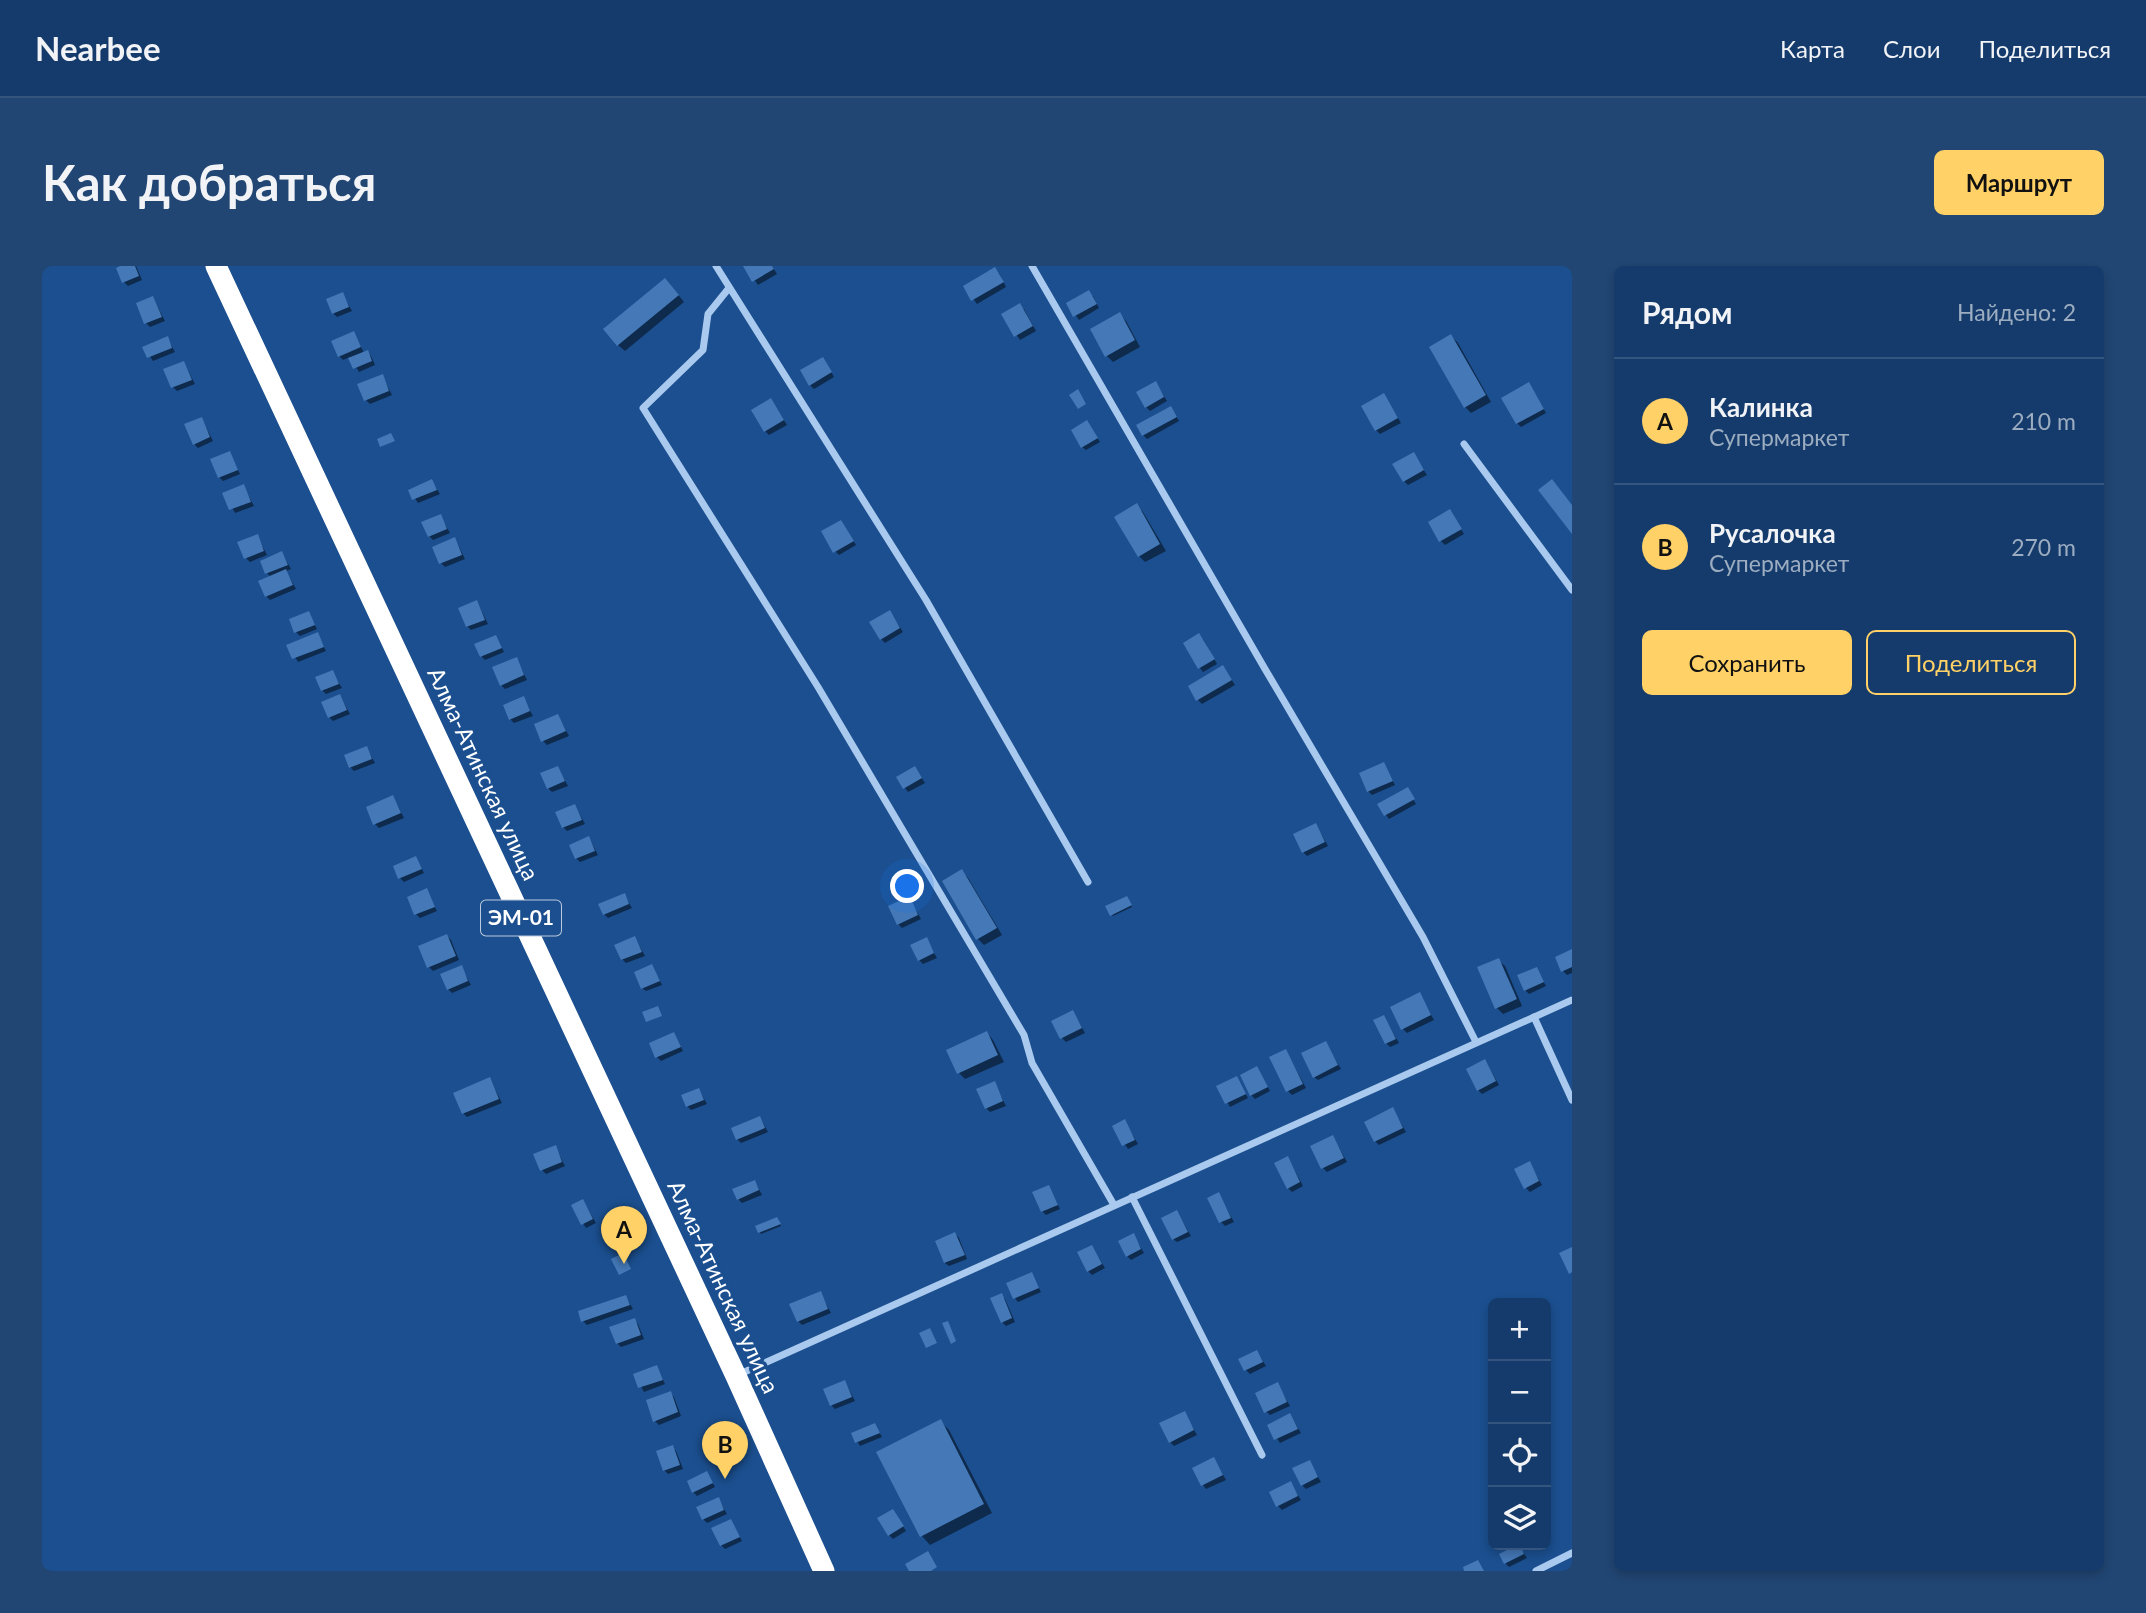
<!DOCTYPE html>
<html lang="ru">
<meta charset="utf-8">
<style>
:root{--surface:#143b6b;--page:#214673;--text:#f1f3f6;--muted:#9dadc1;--line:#33557e;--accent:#ffd166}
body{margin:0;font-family:Lato,sans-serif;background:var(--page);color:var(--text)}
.controls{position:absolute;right:21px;bottom:21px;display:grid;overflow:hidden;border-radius:10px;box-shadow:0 4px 10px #0003}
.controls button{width:63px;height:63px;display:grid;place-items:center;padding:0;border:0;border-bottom:2px solid var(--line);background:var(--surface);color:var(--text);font:35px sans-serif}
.you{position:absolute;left:866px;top:621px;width:24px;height:24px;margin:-18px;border:5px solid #fff;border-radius:50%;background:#1a73e8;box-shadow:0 0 0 10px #1a73e833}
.badge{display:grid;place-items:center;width:46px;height:46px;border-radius:50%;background:var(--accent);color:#111;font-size:23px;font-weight:700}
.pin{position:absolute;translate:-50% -58px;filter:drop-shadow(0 2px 4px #0008)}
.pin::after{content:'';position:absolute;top:37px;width:24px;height:21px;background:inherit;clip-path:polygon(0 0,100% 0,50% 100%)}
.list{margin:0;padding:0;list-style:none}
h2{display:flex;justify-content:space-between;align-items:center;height:91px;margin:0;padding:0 28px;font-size:30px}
h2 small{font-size:23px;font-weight:400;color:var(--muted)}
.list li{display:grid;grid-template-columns:46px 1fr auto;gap:21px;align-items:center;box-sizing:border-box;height:126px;padding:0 28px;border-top:2px solid var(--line)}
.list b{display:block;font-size:26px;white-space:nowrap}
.list p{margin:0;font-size:23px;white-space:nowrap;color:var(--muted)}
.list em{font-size:23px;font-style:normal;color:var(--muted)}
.actions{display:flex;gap:14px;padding:21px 28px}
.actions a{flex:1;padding:16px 0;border:2px solid var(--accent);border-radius:10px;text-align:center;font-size:24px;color:var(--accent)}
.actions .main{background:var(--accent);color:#111}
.icon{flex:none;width:38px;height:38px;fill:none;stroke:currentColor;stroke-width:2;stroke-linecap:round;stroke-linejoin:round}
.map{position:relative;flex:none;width:1530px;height:1305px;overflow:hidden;border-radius:10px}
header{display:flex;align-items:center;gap:42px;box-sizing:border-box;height:98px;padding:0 35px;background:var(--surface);border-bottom:2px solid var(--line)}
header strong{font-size:33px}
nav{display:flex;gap:38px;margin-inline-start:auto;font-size:24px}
.intro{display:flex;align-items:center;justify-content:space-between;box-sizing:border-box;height:168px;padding:0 42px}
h1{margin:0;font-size:49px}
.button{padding:18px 32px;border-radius:10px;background:var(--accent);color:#111;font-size:24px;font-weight:700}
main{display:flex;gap:42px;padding:0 42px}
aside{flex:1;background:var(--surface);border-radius:10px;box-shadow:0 4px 10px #0003}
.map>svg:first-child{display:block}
.shadow{fill:#0007}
.building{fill:#4478b7}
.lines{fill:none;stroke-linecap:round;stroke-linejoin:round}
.street{stroke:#a9c9ee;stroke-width:7}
.highway{stroke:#fff;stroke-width:21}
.labels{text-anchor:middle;stroke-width:7;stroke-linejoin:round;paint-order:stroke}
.shield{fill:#1b4f8f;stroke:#bbcadd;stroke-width:2}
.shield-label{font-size:21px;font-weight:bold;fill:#fff}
.street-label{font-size:23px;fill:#fff;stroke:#1b4f8f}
</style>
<header>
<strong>Nearbee</strong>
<nav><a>Карта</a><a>Слои</a><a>Поделиться</a></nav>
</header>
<div class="intro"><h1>Как добраться</h1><a class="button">Маршрут</a></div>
<main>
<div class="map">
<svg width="1530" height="1305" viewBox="0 0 1530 1305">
<rect width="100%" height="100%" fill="#1b4f8f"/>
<!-- shadow -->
<g class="shadow">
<path d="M83 0H94L100 14 86 20 82 16Z"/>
<path d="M703 0H730L735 8 716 19Z"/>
<path d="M957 7 964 21 935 38 923 21Z"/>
<path d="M630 21 642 36 583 85 576 79Z"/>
<path d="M300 28 310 45 295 51 291 47Z"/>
<path d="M1051 30 1057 42 1037 54 1026 38Z"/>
<path d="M111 32 123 55 108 61 104 57Z"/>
<path d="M982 43 994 65 978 74 961 49Z"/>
<path d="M1078 49 1084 55 1098 81 1071 96 1064 89Z"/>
<path d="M312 67 322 87 325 86 329 90 333 99 317 106 308 91 301 94 297 90Z"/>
<path d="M1409 70 1416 77 1449 136 1429 147 1423 141Z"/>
<path d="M125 72 133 86 111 95 103 82Z"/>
<path d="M142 97 153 118 135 125 131 121Z"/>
<path d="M784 97 792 111 772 123 768 119Z"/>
<path d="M340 110 350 129 328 138 324 134Z"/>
<path d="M1113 117 1125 135 1108 145 1104 141Z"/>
<path d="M1490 122 1504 147 1479 161 1475 157Z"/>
<path d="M1342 129 1359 157 1338 168 1334 164Z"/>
<path d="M732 138 745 159 727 169 723 165Z"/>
<path d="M1132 146 1137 155 1105 173 1101 169Z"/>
<path d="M160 153 171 175 156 182 152 178Z"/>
<path d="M1045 156 1058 176 1044 184 1040 181Z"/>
<path d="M187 187 198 208 181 215 177 211Z"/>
<path d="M1371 188 1385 209 1366 219 1362 215Z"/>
<path d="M390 216 398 228 376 237 368 224Z"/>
<path d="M201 220 212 240 193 247 183 228Z"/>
<path d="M1095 240 1101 246 1124 285 1103 296 1097 290Z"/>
<path d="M1408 245 1422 268 1403 279 1399 275Z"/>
<path d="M398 250 408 267 391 274 387 270Z"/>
<path d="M799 256 814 279 797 289 793 285Z"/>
<path d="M215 270 225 289 208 296 204 292Z"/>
<path d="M413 273 423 293 403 301 399 297Z"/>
<path d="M240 287 249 303 244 305 254 323 228 334 224 330 229 311 225 307Z"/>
<path d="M435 336 446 358 429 364 425 360Z"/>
<path d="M848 346 861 366 843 377 839 373Z"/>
<path d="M266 347 275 363 258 370 254 366Z"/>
<path d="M275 368 284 385 256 396 247 380Z"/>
<path d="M454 371 462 386 443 394 439 390Z"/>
<path d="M1161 373 1175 398 1161 406 1158 402Z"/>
<path d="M474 393 485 414 463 423 459 419Z"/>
<path d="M1181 401 1193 419 1160 438 1156 434Z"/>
<path d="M290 406 300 422 284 428 280 424Z"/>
<path d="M298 430 308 448 291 455 287 451Z"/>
<path d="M481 432 491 450 472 457 468 453Z"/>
<path d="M516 450 527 470 505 479 501 475Z"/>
<path d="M324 482 333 497 312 505 308 501Z"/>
<path d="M1342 498 1353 519 1330 529 1326 525Z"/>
<path d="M516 502 526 520 510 526 506 522Z"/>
<path d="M873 502 883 517 866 526 856 512Z"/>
<path d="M1366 525 1374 538 1347 553 1337 539Z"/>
<path d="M351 531 362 552 337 562 333 558Z"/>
<path d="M533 540 543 558 525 565 521 561Z"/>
<path d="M1274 559 1286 580 1265 590 1261 586Z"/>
<path d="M547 572 556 589 538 596 534 592Z"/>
<path d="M374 592 382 607 362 616 358 612Z"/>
<path d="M920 605 926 612 960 669 942 679 936 673 903 615Z"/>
<path d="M384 625 395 645 378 652 374 648Z"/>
<path d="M582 629 590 642 566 652 562 648Z"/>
<path d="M867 632 879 653 860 662 856 658Z"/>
<path d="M1086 633 1090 641 1071 650 1070 649Z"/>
<path d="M405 670 409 674 417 694 391 705 387 701Z"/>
<path d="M593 672 603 690 584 697 580 693Z"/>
<path d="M884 674 895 692 881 698 877 694Z"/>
<path d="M1530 685V707L1525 709 1521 705Z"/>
<path d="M1456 694 1463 700 1480 740 1461 748 1455 742Z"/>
<path d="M610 700 620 719 604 725 600 722Z"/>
<path d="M419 701 429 719 410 727 406 723Z"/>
<path d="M1494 703 1504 720 1487 728 1483 724Z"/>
<path d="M1377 728 1392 754 1365 767 1361 763Z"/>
<path d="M1031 746 1043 767 1024 776 1020 772Z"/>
<path d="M1342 751 1357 777 1348 781 1344 777Z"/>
<path d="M945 767 951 774 962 796 923 813 917 807Z"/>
<path d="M632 768 641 785 619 795 615 791Z"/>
<path d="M1283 777 1299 803 1276 814 1272 811Z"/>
<path d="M1244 785 1264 822 1250 829 1246 825Z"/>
<path d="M1443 795 1457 819 1440 828 1436 824Z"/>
<path d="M1215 802 1228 825 1213 833 1209 829Z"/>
<path d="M1194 812 1206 832 1188 841 1177 821Z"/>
<path d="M448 813 460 837 425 851 421 847Z"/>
<path d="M952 817 964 840 948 846 944 842Z"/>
<path d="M657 824 665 838 649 844 645 840Z"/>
<path d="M1351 844 1364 866 1337 879 1333 875Z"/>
<path d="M718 852 726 866 699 877 695 873Z"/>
<path d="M1083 856 1096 878 1086 883 1072 861Z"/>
<path d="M1291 871 1305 896 1285 906 1281 902Z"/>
<path d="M513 881 523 900 504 908 500 904Z"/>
<path d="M1246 892 1261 920 1250 926 1246 922Z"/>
<path d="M1487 897 1500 919 1488 926 1484 922Z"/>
<path d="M713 916 720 929 700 937 696 933Z"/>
<path d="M1007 921 1018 943 1004 949 1000 945Z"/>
<path d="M1176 928 1192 956 1183 960 1179 956Z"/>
<path d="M541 935 554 957 544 962 531 940Z"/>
<path d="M1135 946 1149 970 1135 976 1131 973Z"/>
<path d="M736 954 739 960 719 968 718 966 716 961Z"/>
<path d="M913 968 917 972 925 993 907 1000 903 997 895 976Z"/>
<path d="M1091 969 1102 987 1089 994 1085 990Z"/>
<path d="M1050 981 1063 1002 1050 1009 1046 1005Z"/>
<path d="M989 1008 999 1026 976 1036 973 1032Z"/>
<path d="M778 1027 789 1047 760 1059 756 1055Z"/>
<path d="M959 1029 963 1033 973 1056 964 1060 960 1056Z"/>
<path d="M584 1031 591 1043 545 1059 541 1055Z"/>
<path d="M592 1054 596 1058 602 1073 579 1081 575 1077Z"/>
<path d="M1215 1086 1224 1100 1208 1108 1204 1104Z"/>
<path d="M615 1101 623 1118 602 1126 593 1109Z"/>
<path d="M803 1116 813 1135 793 1143 789 1139Z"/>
<path d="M1235 1118 1248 1140 1228 1149 1224 1145Z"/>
<path d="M628 1127 632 1131 639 1150 617 1159 613 1155Z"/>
<path d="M1142 1147 1155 1169 1132 1180 1128 1176Z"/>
<path d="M1248 1149 1259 1167 1238 1177 1227 1159Z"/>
<path d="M898 1155 907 1164 950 1247 888 1279 880 1270 836 1187Z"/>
<path d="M833 1159 840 1171 818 1180 811 1168Z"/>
<path d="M630 1181 634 1185 641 1203 626 1208 622 1204Z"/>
<path d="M1172 1193 1184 1214 1164 1223 1161 1219Z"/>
<path d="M1267 1196 1279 1216 1264 1223 1260 1219Z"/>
<path d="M665 1208 673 1221 655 1230 651 1226Z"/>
<path d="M1248 1217 1259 1234 1240 1244 1236 1240Z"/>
<path d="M676 1233 685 1248 665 1257 661 1253Z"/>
<path d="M851 1245 864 1265 851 1273 847 1269Z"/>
<path d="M689 1255 700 1275 683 1283 679 1279Z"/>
<path d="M1477 1280 1485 1292 1467 1301 1463 1297Z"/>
</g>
<!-- building -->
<g class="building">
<path d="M78 0H93L97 10 80 17 74 2Z"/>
<path d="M701 0H730L732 3 710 16Z"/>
<path d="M953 1 962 16 929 35 921 20Z"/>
<path d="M623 12 637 29 575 80 561 63Z"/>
<path d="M1047 24 1055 38 1031 51 1024 37Z"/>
<path d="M301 26 307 41 290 48 284 33Z"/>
<path d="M111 30 120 51 102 58 94 37Z"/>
<path d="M978 37 991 60 972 71 959 48Z"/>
<path d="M1078 46 1093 74 1063 91 1048 63Z"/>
<path d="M312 65 319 81 296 91 289 75Z"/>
<path d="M1409 68 1444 129 1422 142 1387 81Z"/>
<path d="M126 70 130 82 105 92 100 81Z"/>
<path d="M326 84 330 95 311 103 306 92Z"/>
<path d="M781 91 790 106 767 120 758 104Z"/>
<path d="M142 95 150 114 129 122 121 103Z"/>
<path d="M341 108 347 125 322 135 315 118Z"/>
<path d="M1114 115 1122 131 1103 142 1094 126Z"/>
<path d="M1487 116 1502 143 1474 158 1459 132Z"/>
<path d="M1036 123 1044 138 1036 143 1027 129Z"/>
<path d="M1342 127 1356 152 1333 165 1319 140Z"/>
<path d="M729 132 742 154 722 166 709 144Z"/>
<path d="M1129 140 1135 151 1100 170 1094 159Z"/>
<path d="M160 151 168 171 151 179 142 158Z"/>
<path d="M1045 154 1056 172 1039 182 1029 164Z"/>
<path d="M349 167 353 175 338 181 335 173Z"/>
<path d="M188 185 196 204 176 212 168 193Z"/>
<path d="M1372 186 1382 204 1361 216 1350 198Z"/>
<path d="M390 213 395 224 370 234 366 224Z"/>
<path d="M1510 213 1530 239V268L1496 224Z"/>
<path d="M202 218 209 236 187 244 180 227Z"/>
<path d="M1095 237 1118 278 1096 291 1072 251Z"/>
<path d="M1408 243 1420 263 1397 276 1386 256Z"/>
<path d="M399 248 405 263 386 271 379 256Z"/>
<path d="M799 254 812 275 791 287 779 265Z"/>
<path d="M216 268 222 285 202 293 195 276Z"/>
<path d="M413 271 420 289 397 298 390 281Z"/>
<path d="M240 285 246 299 223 308 218 295Z"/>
<path d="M244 303 251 319 223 331 216 315Z"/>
<path d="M435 334 443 354 424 361 416 342Z"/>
<path d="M848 344 858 362 838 374 827 356Z"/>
<path d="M267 345 273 359 252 367 247 353Z"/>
<path d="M276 366 282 381 250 393 244 379Z"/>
<path d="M1157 367 1173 393 1156 403 1141 377Z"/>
<path d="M454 369 460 382 438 391 432 378Z"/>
<path d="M475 391 482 409 458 420 450 401Z"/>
<path d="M1181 399 1190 414 1154 435 1146 420Z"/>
<path d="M291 404 297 418 279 425 273 411Z"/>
<path d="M298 428 305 444 286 452 279 436Z"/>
<path d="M482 430 488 445 467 454 461 439Z"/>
<path d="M516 448 524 465 499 476 492 458Z"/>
<path d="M325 480 330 493 307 502 302 489Z"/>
<path d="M1342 496 1351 515 1325 526 1317 507Z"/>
<path d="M516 500 523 515 505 523 498 507Z"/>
<path d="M873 500 880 512 861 523 854 511Z"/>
<path d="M1366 521 1373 533 1342 550 1335 538Z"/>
<path d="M351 529 359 547 331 559 324 541Z"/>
<path d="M533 538 540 554 520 562 513 546Z"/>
<path d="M1274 557 1283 576 1260 587 1251 568Z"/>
<path d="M547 570 553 585 533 593 527 579Z"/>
<path d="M374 590 380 603 356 613 351 600Z"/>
<path d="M920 603 955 662 934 674 900 615Z"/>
<path d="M385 622 393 641 372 649 365 631Z"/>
<path d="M583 627 587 638 561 649 556 638Z"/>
<path d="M868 630 876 649 855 659 846 640Z"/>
<path d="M1085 630 1090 639 1068 650 1063 640Z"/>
<path d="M405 668 414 690 385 702 376 680Z"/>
<path d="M593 670 600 686 579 694 572 679Z"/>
<path d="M885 671 892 687 876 695 868 679Z"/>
<path d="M1530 683V701L1519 706 1513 691Z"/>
<path d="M1457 692 1475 733 1453 743 1435 701Z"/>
<path d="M610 698 618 715 599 723 592 706Z"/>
<path d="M420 699 426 715 405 724 398 708Z"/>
<path d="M1495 701 1502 716 1482 725 1475 709Z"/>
<path d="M1378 726 1389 749 1359 764 1348 741Z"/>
<path d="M616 740 620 750 604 756 600 746Z"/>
<path d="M1031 744 1040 762 1018 773 1009 755Z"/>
<path d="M1342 749 1354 773 1343 778 1331 754Z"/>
<path d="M945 765 956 789 915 808 904 784Z"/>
<path d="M632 766 639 781 613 792 607 777Z"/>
<path d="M1284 775 1296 799 1271 812 1259 787Z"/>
<path d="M1244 783 1261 818 1244 826 1227 791Z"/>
<path d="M1443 793 1454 815 1435 825 1424 803Z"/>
<path d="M1215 800 1226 821 1208 830 1198 809Z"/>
<path d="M1195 810 1204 828 1183 838 1174 820Z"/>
<path d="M448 811 457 833 420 848 411 827Z"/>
<path d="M953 815 961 835 943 843 934 823Z"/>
<path d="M657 822 662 834 644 841 639 829Z"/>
<path d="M1351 841 1361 862 1332 876 1322 856Z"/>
<path d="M718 850 723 862 694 874 689 862Z"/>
<path d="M1083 853 1093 874 1080 880 1070 860Z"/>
<path d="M1291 869 1302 892 1279 903 1268 880Z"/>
<path d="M514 879 520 896 498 905 491 888Z"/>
<path d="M1246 890 1258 916 1245 923 1232 897Z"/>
<path d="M1488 895 1497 915 1482 923 1472 903Z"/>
<path d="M713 914 717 924 695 934 690 923Z"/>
<path d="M1007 919 1016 939 999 946 990 926Z"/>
<path d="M1177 926 1189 952 1177 957 1165 932Z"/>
<path d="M541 933 551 953 539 959 529 939Z"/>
<path d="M1135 944 1146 966 1130 974 1119 952Z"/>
<path d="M735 951 739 958 716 967 713 960Z"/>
<path d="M913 966 923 989 902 997 893 975Z"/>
<path d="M1092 967 1099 983 1084 991 1076 975Z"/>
<path d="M1050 979 1060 998 1045 1006 1035 986Z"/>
<path d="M1530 981V1006L1527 1008 1517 987Z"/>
<path d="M581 987 589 1003 577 1009 569 993Z"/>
<path d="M990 1006 997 1022 971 1033 964 1017Z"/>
<path d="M779 1025 786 1043 755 1056 747 1038Z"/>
<path d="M960 1027 970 1052 959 1057 948 1032Z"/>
<path d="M584 1029 588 1039 539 1056 536 1045Z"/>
<path d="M593 1052 599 1069 574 1078 567 1061Z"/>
<path d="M906 1055 914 1075 909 1078 900 1057Z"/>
<path d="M888 1062 895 1077 884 1082 877 1067Z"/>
<path d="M1215 1084 1221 1096 1202 1105 1196 1093Z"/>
<path d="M615 1099 621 1114 596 1122 591 1108Z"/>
<path d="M803 1114 810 1131 788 1140 781 1123Z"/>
<path d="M1236 1116 1245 1136 1222 1147 1213 1127Z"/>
<path d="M629 1125 636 1146 611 1156 604 1134Z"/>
<path d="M1143 1145 1152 1164 1127 1177 1117 1157Z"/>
<path d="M1248 1147 1256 1163 1232 1174 1225 1159Z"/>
<path d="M899 1153 942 1238 878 1271 834 1186Z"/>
<path d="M833 1157 838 1167 813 1177 809 1167Z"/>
<path d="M631 1179 638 1199 621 1205 614 1185Z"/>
<path d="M1172 1191 1181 1209 1159 1220 1150 1202Z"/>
<path d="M1268 1194 1276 1211 1259 1220 1250 1202Z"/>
<path d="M665 1205 671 1217 650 1227 645 1215Z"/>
<path d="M1249 1215 1256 1230 1234 1241 1227 1226Z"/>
<path d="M677 1231 682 1244 660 1254 654 1241Z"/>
<path d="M851 1243 862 1260 846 1270 835 1252Z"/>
<path d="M689 1253 698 1271 678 1280 669 1262Z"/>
<path d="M1475 1279H1478L1482 1288 1462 1298 1457 1288Z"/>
<path d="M886 1285 895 1301 889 1305H867L863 1298Z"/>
<path d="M1436 1294 1442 1305H1422L1421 1301Z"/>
</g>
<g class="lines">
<!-- street -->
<g class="street">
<path d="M674 0 884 334 1046 616"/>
<path d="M990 0 1223 403 1381 671 1434 776"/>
<path d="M687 22 666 48 661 84 601 142 776 421 982 769 990 797 1072 939"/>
<path d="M1422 178 1530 324"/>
<path d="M1492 751 1530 834"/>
<path d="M1090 931 1220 1189"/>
<path d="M698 1108 1530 734"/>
<path d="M1494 1305 1530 1287"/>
</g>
<!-- highway -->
<path class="highway" d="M174 0 694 1110 782 1305"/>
</g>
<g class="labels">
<!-- shield labels -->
<rect class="shield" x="439" y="634.5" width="80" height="35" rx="5"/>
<g class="shield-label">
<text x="479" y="659">ЭМ-01</text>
</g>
<!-- street labels -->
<g class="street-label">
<text transform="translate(441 508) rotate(65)" y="8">Алма-Атинская улица</text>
<text transform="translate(681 1021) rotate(65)" y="8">Алма-Атинская улица</text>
</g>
</g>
</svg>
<div class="controls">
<button>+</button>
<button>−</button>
<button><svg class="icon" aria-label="locate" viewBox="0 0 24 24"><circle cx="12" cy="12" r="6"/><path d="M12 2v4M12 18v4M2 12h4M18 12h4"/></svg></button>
<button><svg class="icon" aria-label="layers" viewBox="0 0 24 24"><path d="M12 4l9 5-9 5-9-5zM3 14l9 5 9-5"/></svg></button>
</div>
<div class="you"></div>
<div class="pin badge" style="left:582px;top:998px">A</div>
<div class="pin badge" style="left:683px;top:1213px">B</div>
</div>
<aside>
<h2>Рядом<small>Найдено: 2</small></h2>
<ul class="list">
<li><span class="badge">A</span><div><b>Калинка</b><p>Супермаркет</p></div><em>210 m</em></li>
<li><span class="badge">B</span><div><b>Русалочка</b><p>Супермаркет</p></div><em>270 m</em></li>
</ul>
<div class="actions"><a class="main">Сохранить</a><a>Поделиться</a></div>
</aside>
</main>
